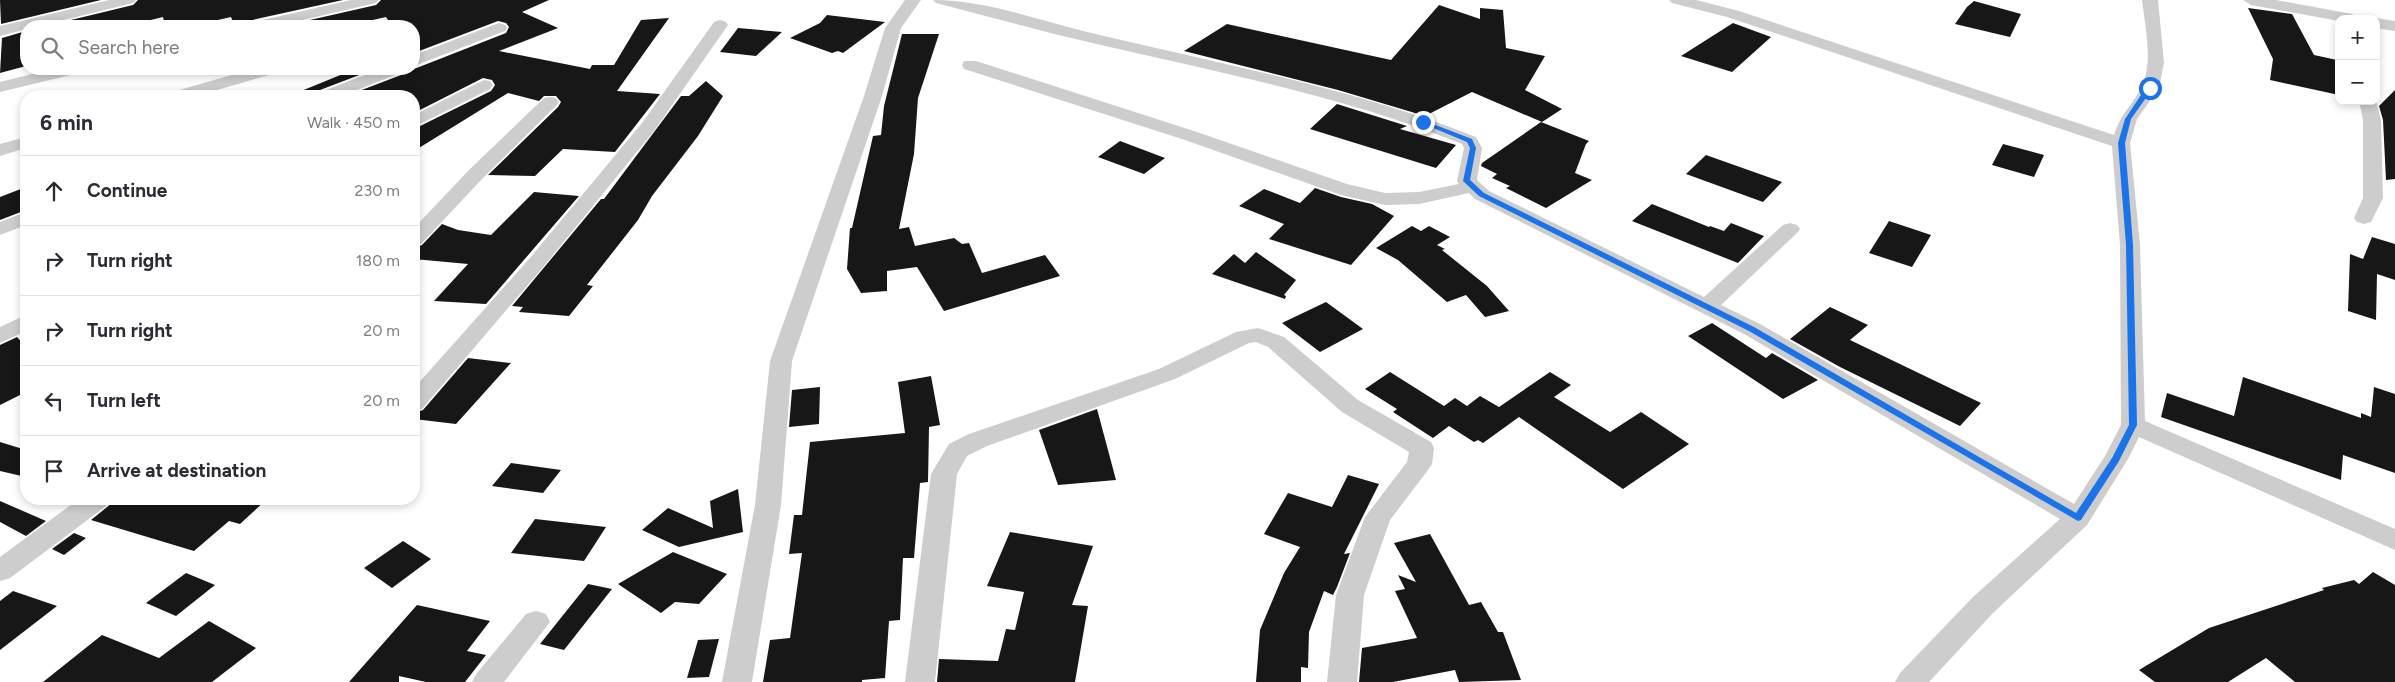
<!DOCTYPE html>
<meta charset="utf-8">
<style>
:root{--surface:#fff;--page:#f7f7f7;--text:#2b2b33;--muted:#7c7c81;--line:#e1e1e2}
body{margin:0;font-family:Figtree,sans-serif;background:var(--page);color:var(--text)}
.controls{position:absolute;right:15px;top:15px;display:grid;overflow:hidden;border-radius:10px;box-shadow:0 2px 8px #0003}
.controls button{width:45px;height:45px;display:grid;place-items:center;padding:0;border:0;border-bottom:1px solid var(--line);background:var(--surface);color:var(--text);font:25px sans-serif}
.stop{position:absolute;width:15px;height:15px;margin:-11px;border:4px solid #1a73e8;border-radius:50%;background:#fff}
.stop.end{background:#1a73e8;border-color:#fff;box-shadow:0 1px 5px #0008}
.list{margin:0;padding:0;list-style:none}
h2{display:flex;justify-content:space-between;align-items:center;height:65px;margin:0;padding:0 20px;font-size:21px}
h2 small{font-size:16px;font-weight:400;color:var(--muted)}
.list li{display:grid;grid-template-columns:32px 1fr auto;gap:15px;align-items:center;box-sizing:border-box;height:70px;padding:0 20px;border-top:1px solid var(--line)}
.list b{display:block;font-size:19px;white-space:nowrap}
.list em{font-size:16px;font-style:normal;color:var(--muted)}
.icon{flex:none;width:28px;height:28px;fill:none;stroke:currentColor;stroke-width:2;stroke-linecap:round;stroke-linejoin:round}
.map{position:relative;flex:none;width:2395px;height:682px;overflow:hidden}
.search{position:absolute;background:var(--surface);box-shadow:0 2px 8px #0003;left:20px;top:20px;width:400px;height:55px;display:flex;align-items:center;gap:12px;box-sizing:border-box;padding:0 18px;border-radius:20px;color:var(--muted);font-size:19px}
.panel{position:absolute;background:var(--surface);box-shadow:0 2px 8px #0003;left:20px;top:90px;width:400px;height:415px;border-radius:20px}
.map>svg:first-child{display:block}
.building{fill:#171717}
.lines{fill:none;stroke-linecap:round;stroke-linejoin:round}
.minor{fill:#cdcdcd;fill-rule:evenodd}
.route{fill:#1a73e8}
</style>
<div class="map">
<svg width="2395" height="682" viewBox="0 0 2395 682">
<rect width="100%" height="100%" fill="#fff"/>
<!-- building -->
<g class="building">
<path d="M0 0H101L1 24Z"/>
<path d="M138 0H343L234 24 231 17 191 26H165L163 17 126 26H46L133 5Z"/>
<path d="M381 0H549L522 12 558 28 499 51 590 69 592 65H614L641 20 669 18 617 91 660 94 615 152 563 149 535 176 488 175 558 107 561 102 556 96H544L539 101 508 93 414 151V129L491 91 495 85 492 80 483 78 414 113V96H346L401 75 404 69H414L506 33 509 27 506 23 498 21 414 53V26H392L386 17 346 26 288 25 376 5Z"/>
<path d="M1974 1 2021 14 2010 37 1955 24 1967 7Z"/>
<path d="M1439 5 1480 19V8L1503 10 1506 48 1545 56 1525 90 1562 109 1542 122 1472 92 1425 116 1338 90 1184 51 1227 24 1391 60Z"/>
<path d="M2248 8 2292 14 2314 55 2337 60 2339 95 2270 80 2273 59Z"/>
<path d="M827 15 885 22 843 53 838 51 832 53 790 38 820 23Z"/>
<path d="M1733 23 1771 37 1732 72 1681 56Z"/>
<path d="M738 28 782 32 756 56 720 52Z"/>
<path d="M26 31V66L0 73 2 38Z"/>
<path d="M902 34H939L918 98 914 154 899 229 909 227 915 246 954 238 962 244 969 243 982 273 1045 255 1060 276 944 311 917 267 887 271V291L861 293 847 269 850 228H852L873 136 881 135 884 106Z"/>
<path d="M355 69H375L320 90 316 96H289Z"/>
<path d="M706 81 723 96 698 136 652 196 638 220 587 285 593 286 569 316 519 312 523 307 512 306 601 199H604L681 96H689Z"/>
<path d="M2395 90V179L2386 180 2383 120 2379 106Z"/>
<path d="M1337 104 1407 126 1400 129 1456 145 1436 168 1310 129Z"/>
<path d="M1541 122 1589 141 1586 144 1575 173 1592 180 1546 208 1506 188 1510 186 1492 178 1497 174 1481 166 1482 163Z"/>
<path d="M1120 141 1165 158 1144 174 1098 157Z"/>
<path d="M2003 144 2044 155 2034 177 1992 165Z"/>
<path d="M1706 155 1782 182 1763 202 1686 174Z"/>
<path d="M26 187V210L0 220V197Z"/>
<path d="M1315 188 1341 197 1372 204 1394 216 1351 265 1269 239 1284 224 1239 206 1264 189 1300 203Z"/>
<path d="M534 192 579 196 486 304 434 301 468 264 414 259V248L422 245 442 224 458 230 491 235Z"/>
<path d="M1652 204 1709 227 1710 226 1724 231 1731 223 1764 236 1738 263 1632 221Z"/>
<path d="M1889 221 1931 235 1912 267 1869 253Z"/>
<path d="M1412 226 1421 231 1429 226 1450 237 1437 245 1445 249 1442 250 1487 286 1509 311 1485 317 1466 295 1447 302 1398 260 1376 248Z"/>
<path d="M2372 237 2395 244V280L2377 274 2376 320 2348 311 2350 254 2363 259Z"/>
<path d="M1256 252 1296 280 1284 295 1286 296 1285 299 1212 274 1234 254 1245 263Z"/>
<path d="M1326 302 1363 329 1320 352 1282 323Z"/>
<path d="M1830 307 1868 325 1850 340 1981 403 1960 426 1840 367 1790 339Z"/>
<path d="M1712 323 1766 358 1772 353 1818 380 1783 399 1688 336Z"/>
<path d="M17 337 26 347V392L0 405V345Z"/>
<path d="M468 358 511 363 456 424 414 419V413L423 410Z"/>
<path d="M1390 372 1444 406 1455 398 1467 406 1480 396 1499 407 1550 372 1571 385 1554 397 1610 432 1641 412 1689 444 1623 489 1519 417 1483 443 1478 440 1474 442 1449 426 1433 438 1393 412 1397 409 1365 389Z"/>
<path d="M931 376 940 425 929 427 928 482 920 483 914 558H903L900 620 889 621 885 678 862 680V682H763L770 640 790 638 802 553 789 554 794 515H802L810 442 905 433 898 382Z"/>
<path d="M2243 377 2361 418V413L2371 417 2374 387 2395 394V473L2343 455 2341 480 2161 417 2167 393 2234 416Z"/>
<path d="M820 387 819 424 789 427 792 390Z"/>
<path d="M1097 409 1116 480 1058 485 1039 430Z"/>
<path d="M0 442 26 450V477L0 471Z"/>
<path d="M511 463 561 470 543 493 492 486Z"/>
<path d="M1348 475 1379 484 1344 554 1350 553 1337 587 1333 595 1324 591 1309 632 1308 668 1301 667V682H1256L1260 630 1284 573 1300 547 1264 534 1288 493 1332 507Z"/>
<path d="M738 489 743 532 679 547 642 530 668 508 713 528 710 501Z"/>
<path d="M117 499H267L240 524 229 521 194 551 91 520Z"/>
<path d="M0 501 46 521 26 536 0 522Z"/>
<path d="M535 519 606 527 584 561 511 553Z"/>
<path d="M1010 532 1093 546 1072 605 1088 606 1075 682H937L939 659 998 661 1006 629 1015 630 1024 592 987 586Z"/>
<path d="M74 533 86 538 64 555 52 549Z"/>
<path d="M1430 534 1469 605 1481 602 1498 632H1503L1521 680 1459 682 1455 670 1393 682H1359L1362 648 1417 638 1395 591 1405 589 1398 575 1416 582 1394 543Z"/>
<path d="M403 541 431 559 392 588 364 568Z"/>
<path d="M673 552 727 574 699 604 675 602 661 613 618 584Z"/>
<path d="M2373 572 2395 585V682H2295L2266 658 2228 682H2155L2139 670 2209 628 2324 590 2322 588 2354 580 2359 584Z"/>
<path d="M186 573 215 585 176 616 146 603Z"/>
<path d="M588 584 612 589 564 650 540 644Z"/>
<path d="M13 591 57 606 0 650V601Z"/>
<path d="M417 605 490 621 467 651 486 655 465 682H426L399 676V682H349Z"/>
<path d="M209 621 256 648 212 682H43L102 635 159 658Z"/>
<path d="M719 639 709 677 687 678 698 640Z"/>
</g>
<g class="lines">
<!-- minor -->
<g class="minor">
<path d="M109 0H136L133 3 39 26H26V29L0 36V26Z"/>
<path d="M351 0H379L376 3 276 26H248L250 23Z"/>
<path d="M905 0H921L901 28 882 96 792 361 781 505 752 682H722L755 505 770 361 864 96 885 28Z"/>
<path d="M933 0C989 0 1045 23 1100 35 1226 65 1355 89 1476 137L1482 148 1477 180 1489 191 1704 297 1783 225 1790 223 1797 225 1800 229 1797 233 1721 305 1760 324 2074 504 2105 456 2121 425 2120 245 2112 146 1727 17 1672 3 1669 0H1696L1739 11 2114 135C2121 113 2132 106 2141 88 2154 63 2145 27 2142 0H2158L2164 63 2159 88 2137 119 2130 143 2140 245 2145 421 2395 529V550L2139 437 2128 459 2087 525 1993 613 1929 682H1895L1900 673 1973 597 2060 519 1744 334 1475 199 1469 193 1419 204 1385 205 1341 195 1185 140 964 69 962 65 964 61H976L1197 132 1347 184 1385 193 1419 192 1459 184 1457 181 1464 148 1462 144C1347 97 1222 73 1101 45 1046 33 991 17 936 3Z"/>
<path d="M2243 0H2276L2352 14 2360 19H2339V21L2251 5Z"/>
<path d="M2376 18 2395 21V31L2376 28V19H2374Z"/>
<path d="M720 20 726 22 728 25 654 131 544 266 422 409 414 411V388L530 258 642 123 714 22Z"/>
<path d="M499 23 505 25 507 28 505 31 414 66V55Z"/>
<path d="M53 69H81L79 73 0 92V82Z"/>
<path d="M253 69H278L276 73 196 96H169L172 92Z"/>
<path d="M380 69H402L400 73 342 96H318L321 92Z"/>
<path d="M484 80 490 81 493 85 490 89 414 127V115Z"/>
<path d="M550 97 556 98 559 102 556 106 483 178 421 244 414 246V228L469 170 544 98Z"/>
<path d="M2376 100 2381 120 2383 198 2371 222 2364 224 2357 222 2354 218 2363 198V120L2359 101Z"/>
<path d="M26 137V148L0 156V144Z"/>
<path d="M26 212V225L0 235V222Z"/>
<path d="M26 315V331L0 343V327Z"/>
<path d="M1258 328 1284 337 1358 400 1431 442 1434 448 1432 464 1428 470 1390 520 1364 595 1357 682H1327L1336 595 1365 517 1407 462 1409 452 1342 412 1268 347 1256 342 1249 343 1175 379 987 446 967 456 957 474 935 682H905L931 474 949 444 969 434 1159 369 1236 332Z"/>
<path d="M79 499H110L106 506 10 578 0 581V557Z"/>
<path d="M536 611 546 614 550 622 504 682H472L477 673 526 614Z"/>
</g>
</g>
<!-- route -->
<path class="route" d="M2147 86 2153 88 2131 119 2125 143 2133 245 2137 425 2119 461 2081 520 2078 521 1749 331 1479 196 1463 181 1470 148 1467 142 1419 122 1425 121 1472 139 1476 148 1470 180 1484 193 1754 327 2076 513 2112 458 2129 425 2126 245 2118 143 2125 119Z"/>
</svg>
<div class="controls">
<button>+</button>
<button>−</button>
</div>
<div class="stop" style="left:2150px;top:88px"></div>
<div class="stop end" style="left:1423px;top:122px"></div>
<div class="search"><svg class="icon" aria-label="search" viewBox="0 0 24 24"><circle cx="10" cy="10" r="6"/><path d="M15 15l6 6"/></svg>Search here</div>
<section class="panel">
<h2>6 min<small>Walk · 450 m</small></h2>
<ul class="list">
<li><svg class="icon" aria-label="ahead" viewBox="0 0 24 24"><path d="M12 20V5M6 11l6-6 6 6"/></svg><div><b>Continue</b></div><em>230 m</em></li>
<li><svg class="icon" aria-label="right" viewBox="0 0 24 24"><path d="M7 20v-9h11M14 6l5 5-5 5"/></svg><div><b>Turn right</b></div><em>180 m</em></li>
<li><svg class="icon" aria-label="right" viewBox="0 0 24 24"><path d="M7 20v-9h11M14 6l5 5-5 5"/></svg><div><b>Turn right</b></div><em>20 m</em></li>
<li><svg class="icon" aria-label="left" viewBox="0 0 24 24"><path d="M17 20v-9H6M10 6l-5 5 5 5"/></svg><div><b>Turn left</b></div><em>20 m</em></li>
<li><svg class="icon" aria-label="arrive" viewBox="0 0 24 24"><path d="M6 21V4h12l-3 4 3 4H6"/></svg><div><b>Arrive at destination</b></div></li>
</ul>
</section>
</div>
